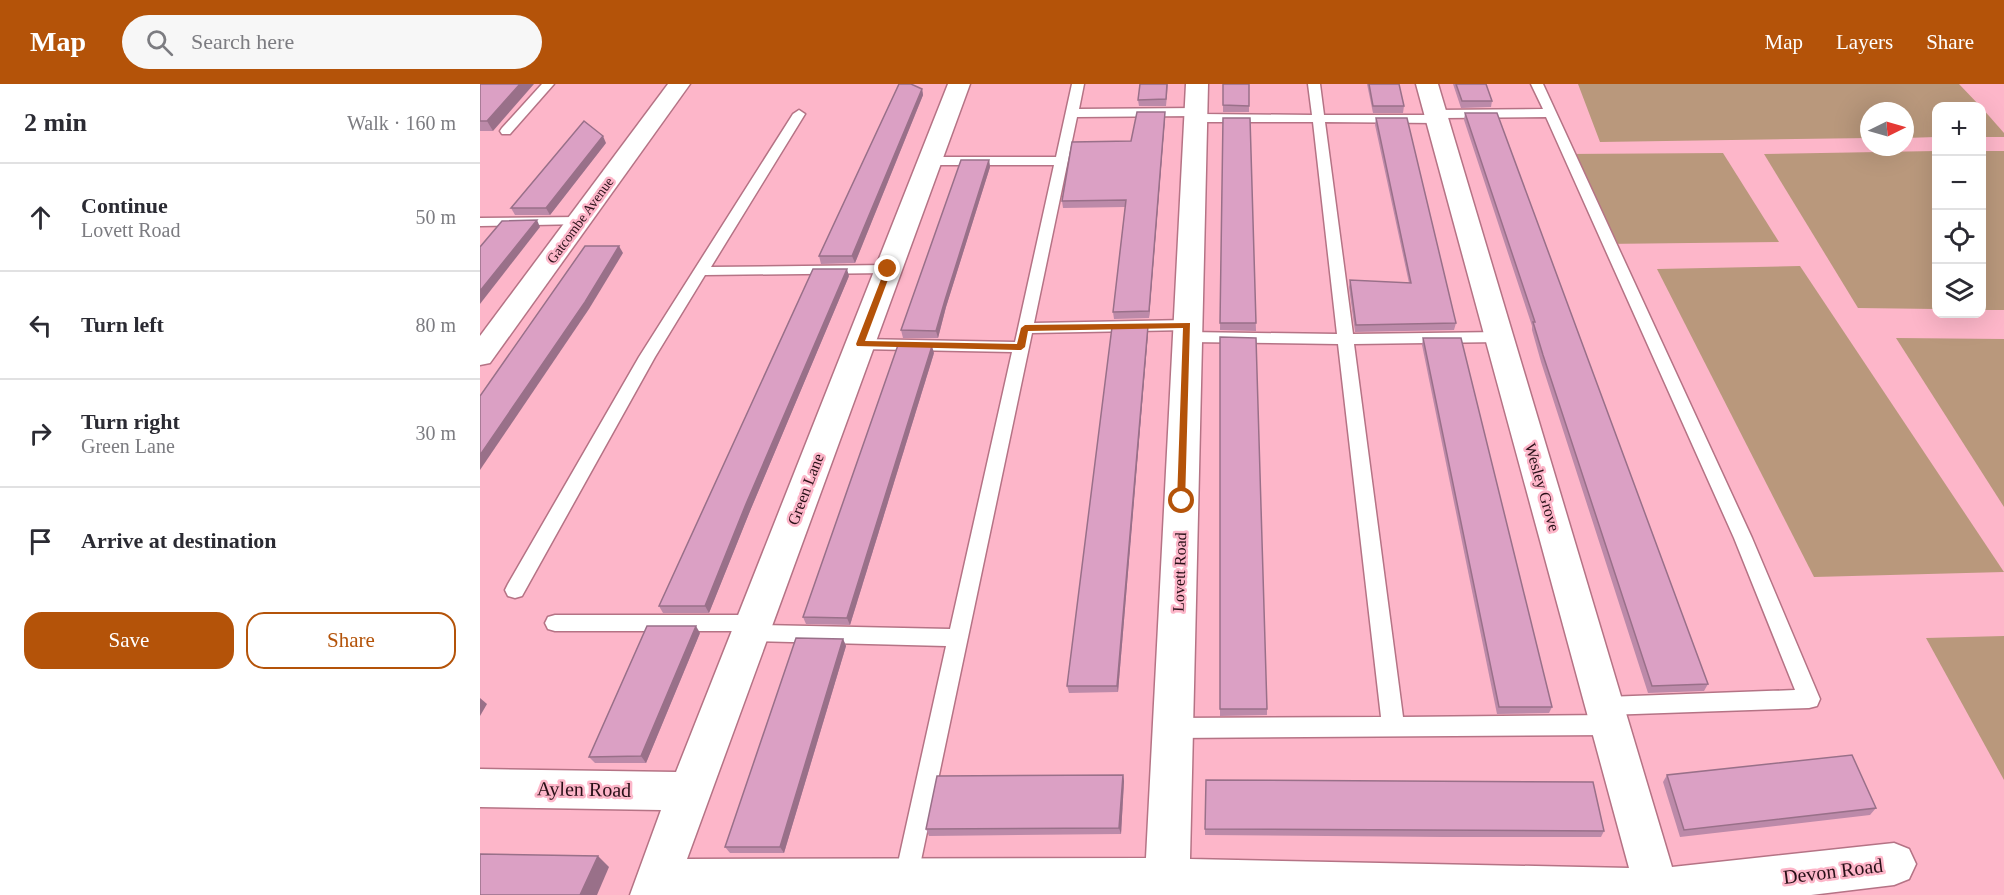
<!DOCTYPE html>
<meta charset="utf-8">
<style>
:root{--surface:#fff;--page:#f7f7f7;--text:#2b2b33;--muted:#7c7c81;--line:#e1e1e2;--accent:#b45309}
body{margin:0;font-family:Georgia,serif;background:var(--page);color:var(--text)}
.controls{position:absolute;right:18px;top:18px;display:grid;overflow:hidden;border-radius:12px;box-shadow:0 6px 24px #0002}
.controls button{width:54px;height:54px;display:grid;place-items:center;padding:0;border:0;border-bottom:2px solid var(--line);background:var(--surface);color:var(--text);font:30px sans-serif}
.compass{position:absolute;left:1380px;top:18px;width:54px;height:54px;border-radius:50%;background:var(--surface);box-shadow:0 6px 24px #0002;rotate:85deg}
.stop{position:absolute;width:18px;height:18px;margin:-14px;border:4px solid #b45309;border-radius:50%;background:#fff}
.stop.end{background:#b45309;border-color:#fff;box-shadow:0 2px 6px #0008}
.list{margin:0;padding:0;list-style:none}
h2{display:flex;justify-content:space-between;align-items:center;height:78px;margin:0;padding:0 24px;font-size:26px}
h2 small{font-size:20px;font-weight:400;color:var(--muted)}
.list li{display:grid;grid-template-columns:39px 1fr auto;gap:18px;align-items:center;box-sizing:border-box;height:108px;padding:0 24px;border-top:2px solid var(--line)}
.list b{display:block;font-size:22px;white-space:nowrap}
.list p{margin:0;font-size:20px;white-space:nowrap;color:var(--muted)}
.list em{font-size:20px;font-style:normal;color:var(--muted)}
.actions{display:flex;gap:12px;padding:18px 24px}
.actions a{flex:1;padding:14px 0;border:2px solid var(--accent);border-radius:18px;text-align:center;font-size:21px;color:var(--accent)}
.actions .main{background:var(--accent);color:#fff}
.icon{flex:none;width:33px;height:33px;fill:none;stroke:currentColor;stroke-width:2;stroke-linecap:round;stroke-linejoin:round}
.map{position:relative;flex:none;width:1524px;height:811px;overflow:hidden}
header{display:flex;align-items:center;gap:36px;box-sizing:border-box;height:84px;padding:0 30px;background:var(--accent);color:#fff}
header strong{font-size:28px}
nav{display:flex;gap:33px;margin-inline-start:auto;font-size:21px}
.search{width:420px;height:54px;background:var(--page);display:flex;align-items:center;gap:15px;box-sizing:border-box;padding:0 21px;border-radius:33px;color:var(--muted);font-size:22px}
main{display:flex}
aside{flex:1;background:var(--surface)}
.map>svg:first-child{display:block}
.green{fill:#b9987c}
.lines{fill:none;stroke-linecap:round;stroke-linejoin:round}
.lane-casing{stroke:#b57385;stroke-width:3}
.street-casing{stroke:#b57385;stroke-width:3}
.lane{fill:#fff;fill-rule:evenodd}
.street{fill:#fff;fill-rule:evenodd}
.wall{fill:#bc8aa9}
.shaded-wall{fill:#997089}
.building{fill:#dba0c4;stroke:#997089;stroke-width:1.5}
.route{fill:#b45309}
.labels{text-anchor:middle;stroke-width:5;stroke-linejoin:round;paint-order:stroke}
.far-street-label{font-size:14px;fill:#280f17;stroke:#fdb6c9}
.street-label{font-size:16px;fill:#280f17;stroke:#fdb6c9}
.near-street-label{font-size:20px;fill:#280f17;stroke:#fdb6c9}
</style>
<header>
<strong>Map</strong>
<div class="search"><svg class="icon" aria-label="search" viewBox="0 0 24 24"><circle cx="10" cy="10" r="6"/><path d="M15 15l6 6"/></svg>Search here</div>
<nav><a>Map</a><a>Layers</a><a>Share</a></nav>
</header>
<main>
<aside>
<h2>2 min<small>Walk · 160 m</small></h2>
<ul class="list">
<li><svg class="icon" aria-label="ahead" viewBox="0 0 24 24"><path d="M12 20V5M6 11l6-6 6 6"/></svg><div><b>Continue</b><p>Lovett Road</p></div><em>50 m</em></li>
<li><svg class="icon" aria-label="left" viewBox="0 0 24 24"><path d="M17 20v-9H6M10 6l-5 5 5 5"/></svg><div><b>Turn left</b></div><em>80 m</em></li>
<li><svg class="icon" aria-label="right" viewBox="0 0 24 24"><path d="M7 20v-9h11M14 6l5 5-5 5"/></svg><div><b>Turn right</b><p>Green Lane</p></div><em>30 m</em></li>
<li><svg class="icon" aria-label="arrive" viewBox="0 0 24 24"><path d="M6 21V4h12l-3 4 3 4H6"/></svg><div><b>Arrive at destination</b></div></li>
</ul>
<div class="actions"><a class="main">Save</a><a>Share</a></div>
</aside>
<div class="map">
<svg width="1524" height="811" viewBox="0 0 1524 811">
<rect width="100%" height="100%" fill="#fdb6c9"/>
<!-- green -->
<g class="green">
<path d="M1098 0H1479L1500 22H1456V53L1425 54V27H1389V54L1120 58Z"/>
<path d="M1502 24 1524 49V53H1502Z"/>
<path d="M1456 67V225L1378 224 1284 70Z"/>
<rect x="1502" y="67" width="22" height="159"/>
<path d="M1243 69 1299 158 1122 160 1084 70Z"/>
<path d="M1320 182 1524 488 1334 493 1177 185Z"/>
<path d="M1416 254 1524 255V423Z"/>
<path d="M1524 552V696L1446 554Z"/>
</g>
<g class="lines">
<!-- lane casing -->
<g class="lane-casing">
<g id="lane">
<path d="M62 0H74L30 50H22L20 47 22 44Z"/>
<path d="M592 0H604L599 25 717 24 721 25V30L832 31 828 0H840L844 31H951L952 27 956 26 1063 25 1051 0H1063L1272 454 1340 615 1337 622 1329 624 1126 631 1118 629 1115 622 1118 615 1126 613 1315 606 1254 454 1066 33 962 34 961 38 957 39 845 38 873 250 1020 248 1028 253 1020 258 874 260 923 633 1131 631 1139 634 1142 641 1139 648 1131 651 693 654 685 651 682 644 685 637 693 634 901 633 858 260 708 258 700 253 708 248 857 250 833 38H718L714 37V32L597 33 554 239 707 236 715 241 707 246 552 249 435 805 426 809 417 805 414 797 466 562 270 557 263 555 261 547H75L68 545 65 539 68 533 75 531H273L280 533 282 541 470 545 532 268 380 265 372 260 380 255 535 258 574 81H450L444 77 450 73H576Z"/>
<path d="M319 26 325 30 231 183 408 181 415 185 408 189 225 191 175 273 42 512 35 514 28 512 25 506 28 500 159 273 313 30Z"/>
<path d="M99 133 104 134 106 137 104 140 0 142V134Z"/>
</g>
</g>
<!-- street casing -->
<g class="street-casing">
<g id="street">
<path d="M188 0H210L10 279 0 281V252Z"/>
<path d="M468 0H490L207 775 666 774 706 0H728L710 775 1149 784 936 0H958L1192 783 1414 759 1429 765 1436 780 1429 795 1414 801 1331 811H150L181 726 0 723V685L196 688Z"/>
</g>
</g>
<!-- lane -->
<use href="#lane" class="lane"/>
<!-- street -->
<use href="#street" class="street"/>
</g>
<!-- wall -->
<g class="wall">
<path d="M0 0 13 47H0Z"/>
<path d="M688 0 686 22H659L658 16Z"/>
<rect x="743" y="0" width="26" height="28"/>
<path d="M887 0H919L924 22 923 29H893Z"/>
<path d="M973 0H1006L1012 17 1011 23 981 24Z"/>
<path d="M442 5 443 11 375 179 341 180 339 172Z"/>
<path d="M685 28V34L669 234 634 235 633 228 645 123 583 124 582 117Z"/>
<path d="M985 29 1228 600 1224 607 1168 609 1061 278 1052 246V242L984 36Z"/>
<path d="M743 34H770L776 247 740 246Z"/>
<path d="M896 34 976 239 974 246 875 248 869 203 870 196 929 199 895 41Z"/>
<path d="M126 59 70 131H35L31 124Z"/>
<path d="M509 76 510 83 466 223 458 254H423L421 246Z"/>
<path d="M369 192 270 427 229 529H183L179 522Z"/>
<path d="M668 249 638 608 589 609 587 602Z"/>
<path d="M740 253 787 625V631L740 632Z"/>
<path d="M943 254 1072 623 1069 629 1017 630 942 261Z"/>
<path d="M454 269 370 541 326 540 323 533Z"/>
<path d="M220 549 166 679H115L109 673Z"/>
<path d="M363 555 366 562 304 769H250L245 763Z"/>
<path d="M643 691 644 697 641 750 449 752 446 745Z"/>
<path d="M1187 691 1396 724 1390 731 1200 753 1183 698Z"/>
<path d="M725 745 1124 747 1121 753H963L725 751Z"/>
</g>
<!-- shaded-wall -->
<g class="shaded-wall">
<path d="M40 0H54L13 47 7 37Z"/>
<path d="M442 5 443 11 375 179 372 172Z"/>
<path d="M685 28V34L669 234V227L675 142Z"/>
<path d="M123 52 126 59 70 131 66 124Z"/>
<path d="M509 76 510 83 466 223 458 254 456 247 465 216Z"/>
<path d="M57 136 60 143 0 220V207Z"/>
<path d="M139 162 143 169 109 225 0 386V371Z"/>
<path d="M367 185 369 192 270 427 229 529 225 522 266 420Z"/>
<path d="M668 242V249L638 608 637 602Z"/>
<path d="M452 262 454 269 370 541 367 534Z"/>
<path d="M216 542 220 549 166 679 161 672Z"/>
<path d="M363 555 366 562 304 769 300 763Z"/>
<path d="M0 614 7 620 0 632Z"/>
<path d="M643 691 644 697 641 750 639 744Z"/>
<path d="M118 772 129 783 117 811H100Z"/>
</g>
<!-- building -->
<g class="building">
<path d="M0 0H40L7 37H0Z"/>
<path d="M419 0H431L442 5 372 172H339Z"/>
<path d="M660 0H687L686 15 658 16Z"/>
<path d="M743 0H769V22L743 21Z"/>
<path d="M889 0H919L924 22H893Z"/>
<path d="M976 0H1006L1012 17H982Z"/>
<path d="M657 28H685L669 227 633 228 646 116 582 117 592 58 651 57Z"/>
<path d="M985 29H1017L1228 600 1172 602 1063 271 1053 238H1055Z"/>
<path d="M743 34H770L776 239H740Z"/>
<path d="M896 34H927L976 239 876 241 870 196 931 199Z"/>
<path d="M104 37 123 52 66 124H31Z"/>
<path d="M481 76H509L465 216 456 247 421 246Z"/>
<path d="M57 136 0 207V163L22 137Z"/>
<path d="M105 162H139L105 218 0 371V312Z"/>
<path d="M333 185H367L266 420 225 522H179Z"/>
<path d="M668 242 637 602H587L632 243Z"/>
<path d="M740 253 776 254 787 625H740Z"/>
<path d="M943 254H981L1072 623H1019Z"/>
<path d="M418 261 452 262 367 534 323 533Z"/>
<path d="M167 542H216L161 672 109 673Z"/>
<path d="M316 554 363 555 300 763H245Z"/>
<path d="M1372 671 1396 724 1204 746 1187 691Z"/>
<path d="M643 691 639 744 446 745 457 692Z"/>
<path d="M726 696 1113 698 1124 747 725 745Z"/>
<path d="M0 770 118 772 100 811H0Z"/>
</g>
<!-- route -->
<path class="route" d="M408 183 412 185 385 257 537 260 541 244 545 241 710 239 705 419 702 420 697 417 703 244 548 247 545 263 541 266 377 262 376 260 405 185Z"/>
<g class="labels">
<!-- far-street labels -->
<g class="far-street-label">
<text transform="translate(100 136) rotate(-54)" y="5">Gatcombe Avenue</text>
</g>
<!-- street labels -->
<g class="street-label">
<text transform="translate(1063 403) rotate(74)" y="6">Wesley Grove</text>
<text transform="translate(325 405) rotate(-69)" y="6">Green Lane</text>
<text transform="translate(699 488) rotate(-88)" y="6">Lovett Road</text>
</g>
<!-- near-street labels -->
<g class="near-street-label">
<text transform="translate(104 705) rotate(1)" y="7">Aylen Road</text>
<text transform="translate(1353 787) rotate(-7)" y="7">Devon Road</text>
</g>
</g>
</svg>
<div class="controls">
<button>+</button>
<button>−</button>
<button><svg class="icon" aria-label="locate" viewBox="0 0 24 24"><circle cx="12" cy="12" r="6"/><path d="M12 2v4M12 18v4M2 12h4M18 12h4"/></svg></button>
<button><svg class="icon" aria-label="layers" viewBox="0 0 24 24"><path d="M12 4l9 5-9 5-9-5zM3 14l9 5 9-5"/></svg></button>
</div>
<svg class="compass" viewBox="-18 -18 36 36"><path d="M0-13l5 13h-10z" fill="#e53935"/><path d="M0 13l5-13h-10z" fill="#7c7c81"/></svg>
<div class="stop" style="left:702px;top:417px"></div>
<div class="stop end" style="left:408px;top:185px"></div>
</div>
</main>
